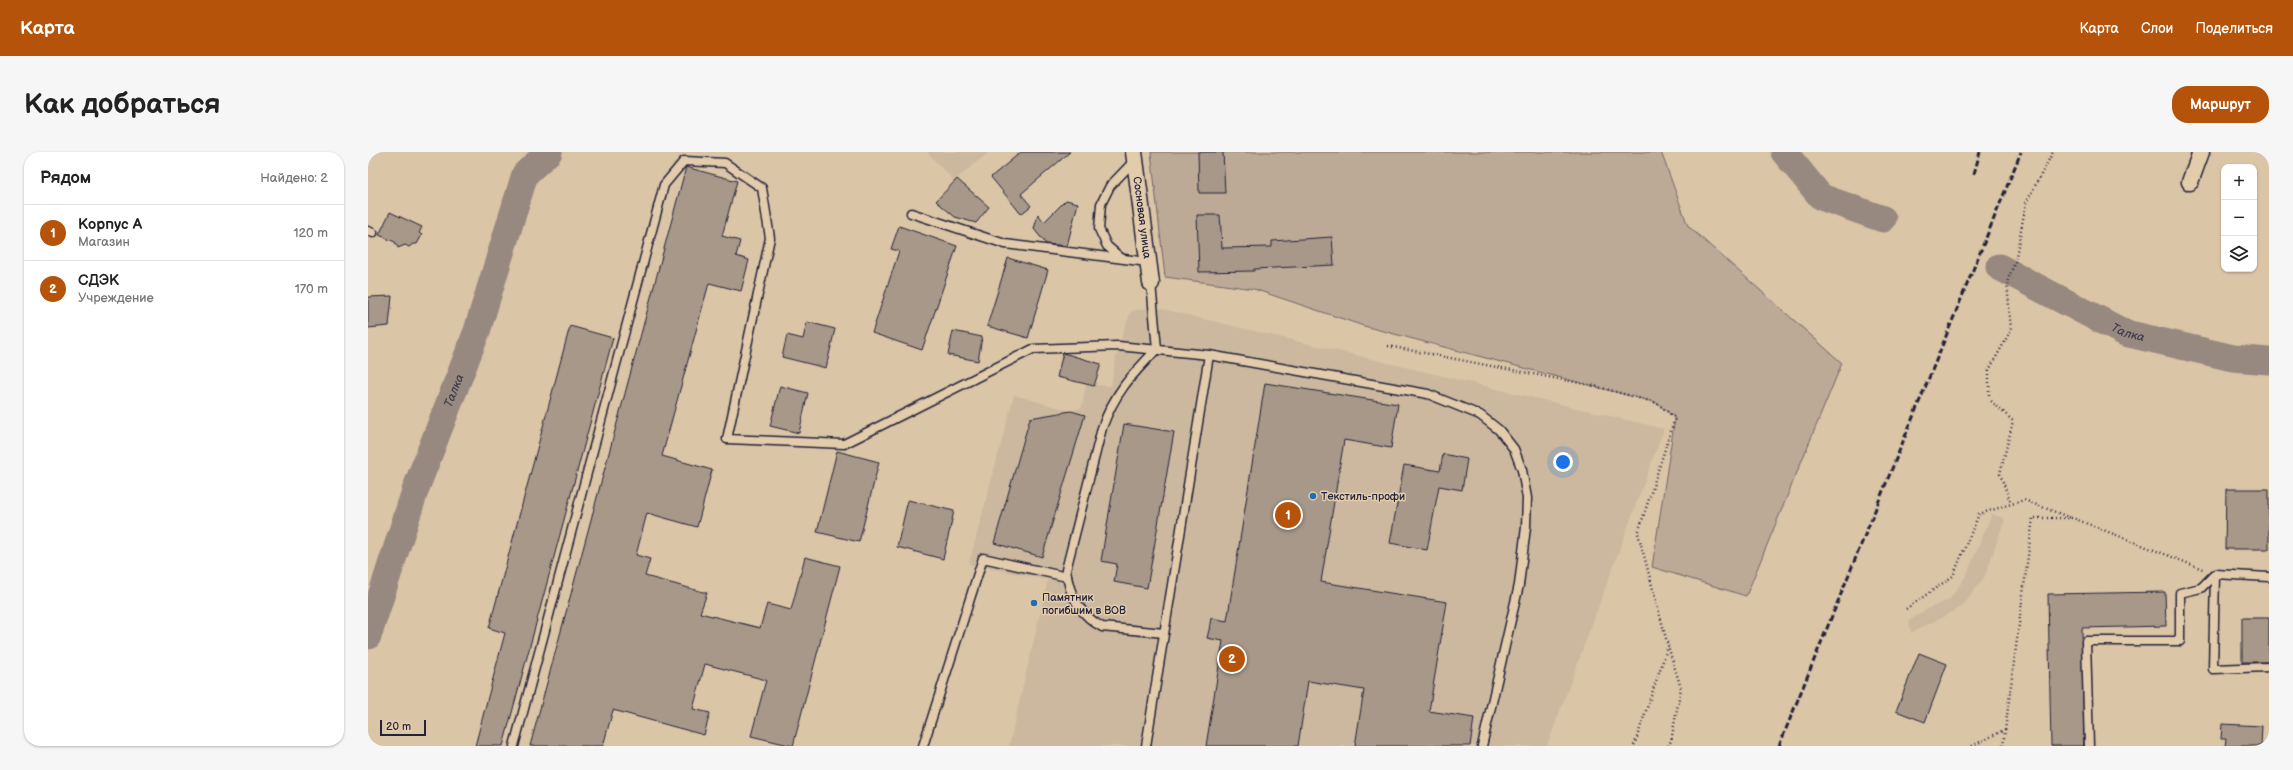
<!DOCTYPE html>
<html lang="ru">
<meta charset="utf-8">
<style>
:root{--surface:#fff;--page:#f6f6f6;--text:#222;--muted:#767676;--line:#e0e0e0;--accent:#b45309}
body{margin:0;font-family:"Balsamiq Sans",sans-serif;background:var(--page);color:var(--text)}
.controls{position:absolute;right:12px;top:12px;display:grid;overflow:hidden;border-radius:8px;box-shadow:0 1px 3px #0004}
.controls button{width:36px;height:36px;display:grid;place-items:center;padding:0;border:0;border-bottom:1px solid var(--line);background:var(--surface);color:var(--text);font:20px sans-serif}
.scale{position:absolute;left:12px;bottom:10px;width:46px;box-sizing:border-box;padding-left:4px;border:2px solid #22223b;border-top:0;font-size:11px;line-height:14px;white-space:nowrap;color:#22223b;-webkit-text-stroke:3px #e3ccac;paint-order:stroke}
.you{position:absolute;left:1195px;top:310px;width:14px;height:14px;margin:-10px;border:3px solid #fff;border-radius:50%;background:#1a73e8;box-shadow:0 0 0 6px #1a73e833}
.badge{display:grid;place-items:center;width:26px;height:26px;border-radius:50%;background:var(--accent);color:#fff;font-size:13px;font-weight:700}
.pin{position:absolute;translate:-50% -50%;border:2px solid #fff;box-shadow:0 1px 4px #0006}
.list{margin:0;padding:0;list-style:none}
h2{display:flex;justify-content:space-between;align-items:center;height:52px;margin:0;padding:0 16px;font-size:17px}
h2 small{font-size:13px;font-weight:400;color:var(--muted)}
.list li{display:grid;grid-template-columns:26px 1fr auto;gap:12px;align-items:center;box-sizing:border-box;height:56px;padding:0 16px;border-top:1px solid var(--line)}
.list b{display:block;font-size:15px;white-space:nowrap}
.list p{margin:0;font-size:13px;white-space:nowrap;color:var(--muted)}
.list em{font-size:13px;font-style:normal;color:var(--muted)}
.icon{flex:none;width:22px;height:22px;fill:none;stroke:currentColor;stroke-width:2;stroke-linecap:round;stroke-linejoin:round}
.map{position:relative;flex:none;width:1901px;height:594px;overflow:hidden;border-radius:16px}
header{display:flex;align-items:center;gap:24px;box-sizing:border-box;height:56px;padding:0 20px;background:var(--accent);color:#fff}
header strong{font-size:19px}
nav{display:flex;gap:22px;margin-inline-start:auto;font-size:14px}
.intro{display:flex;align-items:center;justify-content:space-between;box-sizing:border-box;height:96px;padding:0 24px}
h1{margin:0;font-size:28px}
.button{padding:10px 18px;border-radius:16px;background:var(--accent);color:#fff;font-size:14px;font-weight:700}
main{display:flex;gap:24px;padding:0 24px}
aside{flex:1;background:var(--surface);border-radius:16px;box-shadow:0 1px 3px #0004}
.map>svg:first-child{display:block}
.built{fill:#cbb89e}
.green{fill:#bdaa96;stroke:#706668}
.lines{fill:none;stroke-linecap:round;stroke-linejoin:round}
.river{stroke:#978880;stroke-width:27}
.building{fill:#a79889;stroke:#22223b}
.lane-casing{stroke:#22223b;stroke-width:11}
.street-casing{stroke:#22223b;stroke-width:19}
.path{stroke:#22223b;stroke-width:2.5;stroke-dasharray:1 3;stroke-linecap:butt}
.lane{stroke:#e3ccac;stroke-width:8}
.street{stroke:#e3ccac;stroke-width:16}
.rail{stroke:#22223b;stroke-width:3;stroke-dasharray:6 3;stroke-linecap:butt}
.poi-dot{fill:#1f6fb2;stroke:#e3ccac;stroke-width:1.5}
.labels{text-anchor:middle;stroke-width:3;stroke-linejoin:round;paint-order:stroke}
.street-label{font-size:11px;fill:#22223b;stroke:#e3ccac}
.poi-label{font-size:11px;fill:#22223b;stroke:#e3ccac;text-anchor:start}
.water-label{font-size:12px;font-style:italic;fill:#3f3c4c;stroke:#e3ccac}
</style>
<header>
<strong>Карта</strong>
<nav><a>Карта</a><a>Слои</a><a>Поделиться</a></nav>
</header>
<div class="intro"><h1>Как добраться</h1><a class="button">Маршрут</a></div>
<main>
<aside>
<h2>Рядом<small>Найдено: 2</small></h2>
<ul class="list">
<li><span class="badge">1</span><div><b>Корпус А</b><p>Магазин</p></div><em>120 m</em></li>
<li><span class="badge">2</span><div><b>СДЭК</b><p>Учреждение</p></div><em>170 m</em></li>
</ul>
</aside>
<div class="map">
<svg width="1901" height="594" viewBox="0 0 1901 594">
<rect width="100%" height="100%" fill="#dbc5a7"/>
<filter id="ink" filterUnits="userSpaceOnUse"><feTurbulence type="fractalNoise" baseFrequency=".025" numOctaves="2"/><feDisplacementMap in="SourceGraphic" scale="8" xChannelSelector="R" yChannelSelector="G"/><feConvolveMatrix kernelMatrix="1 2 1 2 8 2 1 2 1" color-interpolation-filters="sRGB"/></filter>
<g filter="url(#ink)">
<!-- built -->
<g class="built">
<path d="M559 0H621L586 29Z"/>
<path d="M786 155 1296 277 1179 594H641L680 428 601 412 646 243 703 259 714 255 718 232 743 234 750 194 763 159Z"/>
<path d="M1624 362 1637 367 1617 424 1594 455 1543 481 1541 469 1559 457 1581 448 1598 424Z"/>
</g>
<!-- green -->
<path class="green" d="M783 0H1293L1320 74 1474 211 1378 444 1284 415 1307 266 1289 251 996 174 886 137 797 125Z"/>
<g class="lines">
<!-- river -->
<g class="river">
<path d="M1416 0 1453 45 1515 67"/>
<path id="s1" d="M1631 115 1757 181 1865 206 1901 209"/>
<path id="s2" d="M0 484 48 336 109 179 157 22 181 0"/>
</g>
</g>
<!-- building -->
<g class="building">
<path d="M653 0H702L653 42 663 54 653 62 623 25Z"/>
<path d="M830 0H855L857 41H831Z"/>
<path d="M318 15 369 29 354 84 372 89 368 104 381 108 373 139 341 131 294 304 344 318 329 375 279 361 268 403 282 407 277 424 339 441 332 461 392 476 399 452 423 458 437 405 472 414 425 594 383 584 398 528 337 512 325 557 342 561 336 583 245 558 235 594H162Z"/>
<path d="M589 27 621 55 608 71 587 65 568 49Z"/>
<path d="M698 48 710 51 699 94 678 92 666 77 670 62 676 70Z"/>
<path d="M22 60 54 75 51 81 54 83 49 92H45L41 95 37 93 30 96 27 90 11 83Z"/>
<path d="M829 63H852L854 96 904 95V89L964 85 966 113 886 117V119L831 120Z"/>
<path d="M531 74 589 94 554 198 504 181 531 99 523 97Z"/>
<path d="M640 106 680 118 660 186 619 174Z"/>
<path d="M24 144 21 174 0 176V145Z"/>
<path d="M439 170 467 177 458 216 414 205 419 183 435 187Z"/>
<path d="M202 174 245 186 135 594H107L137 481 121 476Z"/>
<path d="M585 179 614 185 610 209 580 203Z"/>
<path d="M695 201 733 212 726 234 689 225Z"/>
<path d="M897 231 1030 252 1023 296 976 288 953 430 1079 450 1061 559 1106 566 1102 594H987L996 538 940 529 930 594H838L855 489 839 486 841 478 843 466 859 469Z"/>
<path d="M412 234 440 241 431 281 402 274Z"/>
<path d="M703 259 717 263 674 405 626 391 662 266Z"/>
<path d="M756 272 806 280 779 436 746 430 749 412 733 409Z"/>
<path d="M469 299 511 310 491 390 449 380Z"/>
<path d="M1075 302 1099 307 1094 338 1071 334 1059 398 1022 391 1036 313 1072 319Z"/>
<path d="M1858 337H1901V397H1857Z"/>
<path d="M540 348 586 359 575 407 529 395Z"/>
<path d="M1797 440 1798 474 1714 476 1716 594H1683L1680 442Z"/>
<rect x="1874" y="466" width="27" height="44"/>
<path d="M1551 501 1579 512 1557 570 1528 559Z"/>
<path d="M1854 572 1894 574 1893 594H1857L1858 587H1853Z"/>
</g>
<g class="lines">
<!-- lane casing -->
<g class="lane-casing">
<g id="lane">
<path d="M543 61 637 92 780 110"/>
<path d="M0 79 5 81"/>
<path d="M753 106 739 94 731 77 733 52 742 34 767 8"/>
<path d="M783 131 789 197C763 224 747 240 734 276L698 418C701 442 712 463 734 475L796 481"/>
<path d="M1847 422 1845 517 1901 515"/>
<path d="M146 594 296 33 316 9 357 11 394 36 402 86 359 287 476 292 665 197 750 194 841 203 1060 242 1112 263 1131 278 1146 297 1154 318 1159 346 1158 375 1151 433 1114 594"/>
<path d="M555 594 615 406 699 425"/>
<path d="M778 594 841 203"/>
<path d="M1721 594 1718 489H1812V441L1833 436 1847 422 1901 425"/>
</g>
</g>
<!-- street casing -->
<g class="street-casing">
<g id="street">
<path id="s3" d="M766 0 783 131"/>
<path d="M1822 30 1833 0"/>
</g>
</g>
<!-- path -->
<g class="path">
<path d="M1020 194 1227 234 1289 251 1307 266 1270 381 1300 494 1266 594"/>
<path d="M1642 349 1632 322 1645 269 1621 247V218L1643 178 1639 130 1647 110 1658 51 1685 0"/>
<path d="M1538 457 1585 424 1611 362 1656 348 1703 366"/>
<path d="M1300 594 1303 589 1313 536 1300 494"/>
<path d="M1604 594 1636 578"/>
<path d="M1635 594 1665 366H1705L1837 418"/>
</g>
<!-- lane -->
<use href="#lane" class="lane"/>
<!-- street -->
<use href="#street" class="street"/>
<!-- rail -->
<g class="rail">
<path d="M1606 22 1612 0"/>
<path d="M1411 594 1653 0"/>
</g>
</g>
</g>
<!-- markers -->
<g class="poi-dot">
<circle cx="945" cy="344" r="4"/>
<circle cx="666" cy="451" r="4"/>
</g>
<g class="labels">
<!-- street labels -->
<g class="street-label">
<text dy="4" stroke="none"><textPath href="#s3" startOffset="66">Сосновая улица</textPath></text>
</g>
<!-- poi labels -->
<g class="poi-label">
<text x="953" y="348">Текстиль-профи</text>
<text x="674" y="449">Памятник<tspan x="674" dy="13">погибшим в ВОВ</tspan></text>
</g>
<!-- water labels -->
<g class="water-label">
<text dy="4" stroke="none"><textPath href="#s1" startOffset="145">Талка</textPath></text>
<text dy="4" stroke="none"><textPath href="#s2" startOffset="260">Талка</textPath></text>
</g>
</g>
</svg>
<div class="controls">
<button>+</button>
<button>−</button>
<button><svg class="icon" aria-label="layers" viewBox="0 0 24 24"><path d="M12 4l9 5-9 5-9-5zM3 14l9 5 9-5"/></svg></button>
</div>
<div class="scale">20 m</div>
<div class="you"></div>
<div class="pin badge" style="left:920px;top:363px">1</div>
<div class="pin badge" style="left:864px;top:507px">2</div>
</div>
</main>
